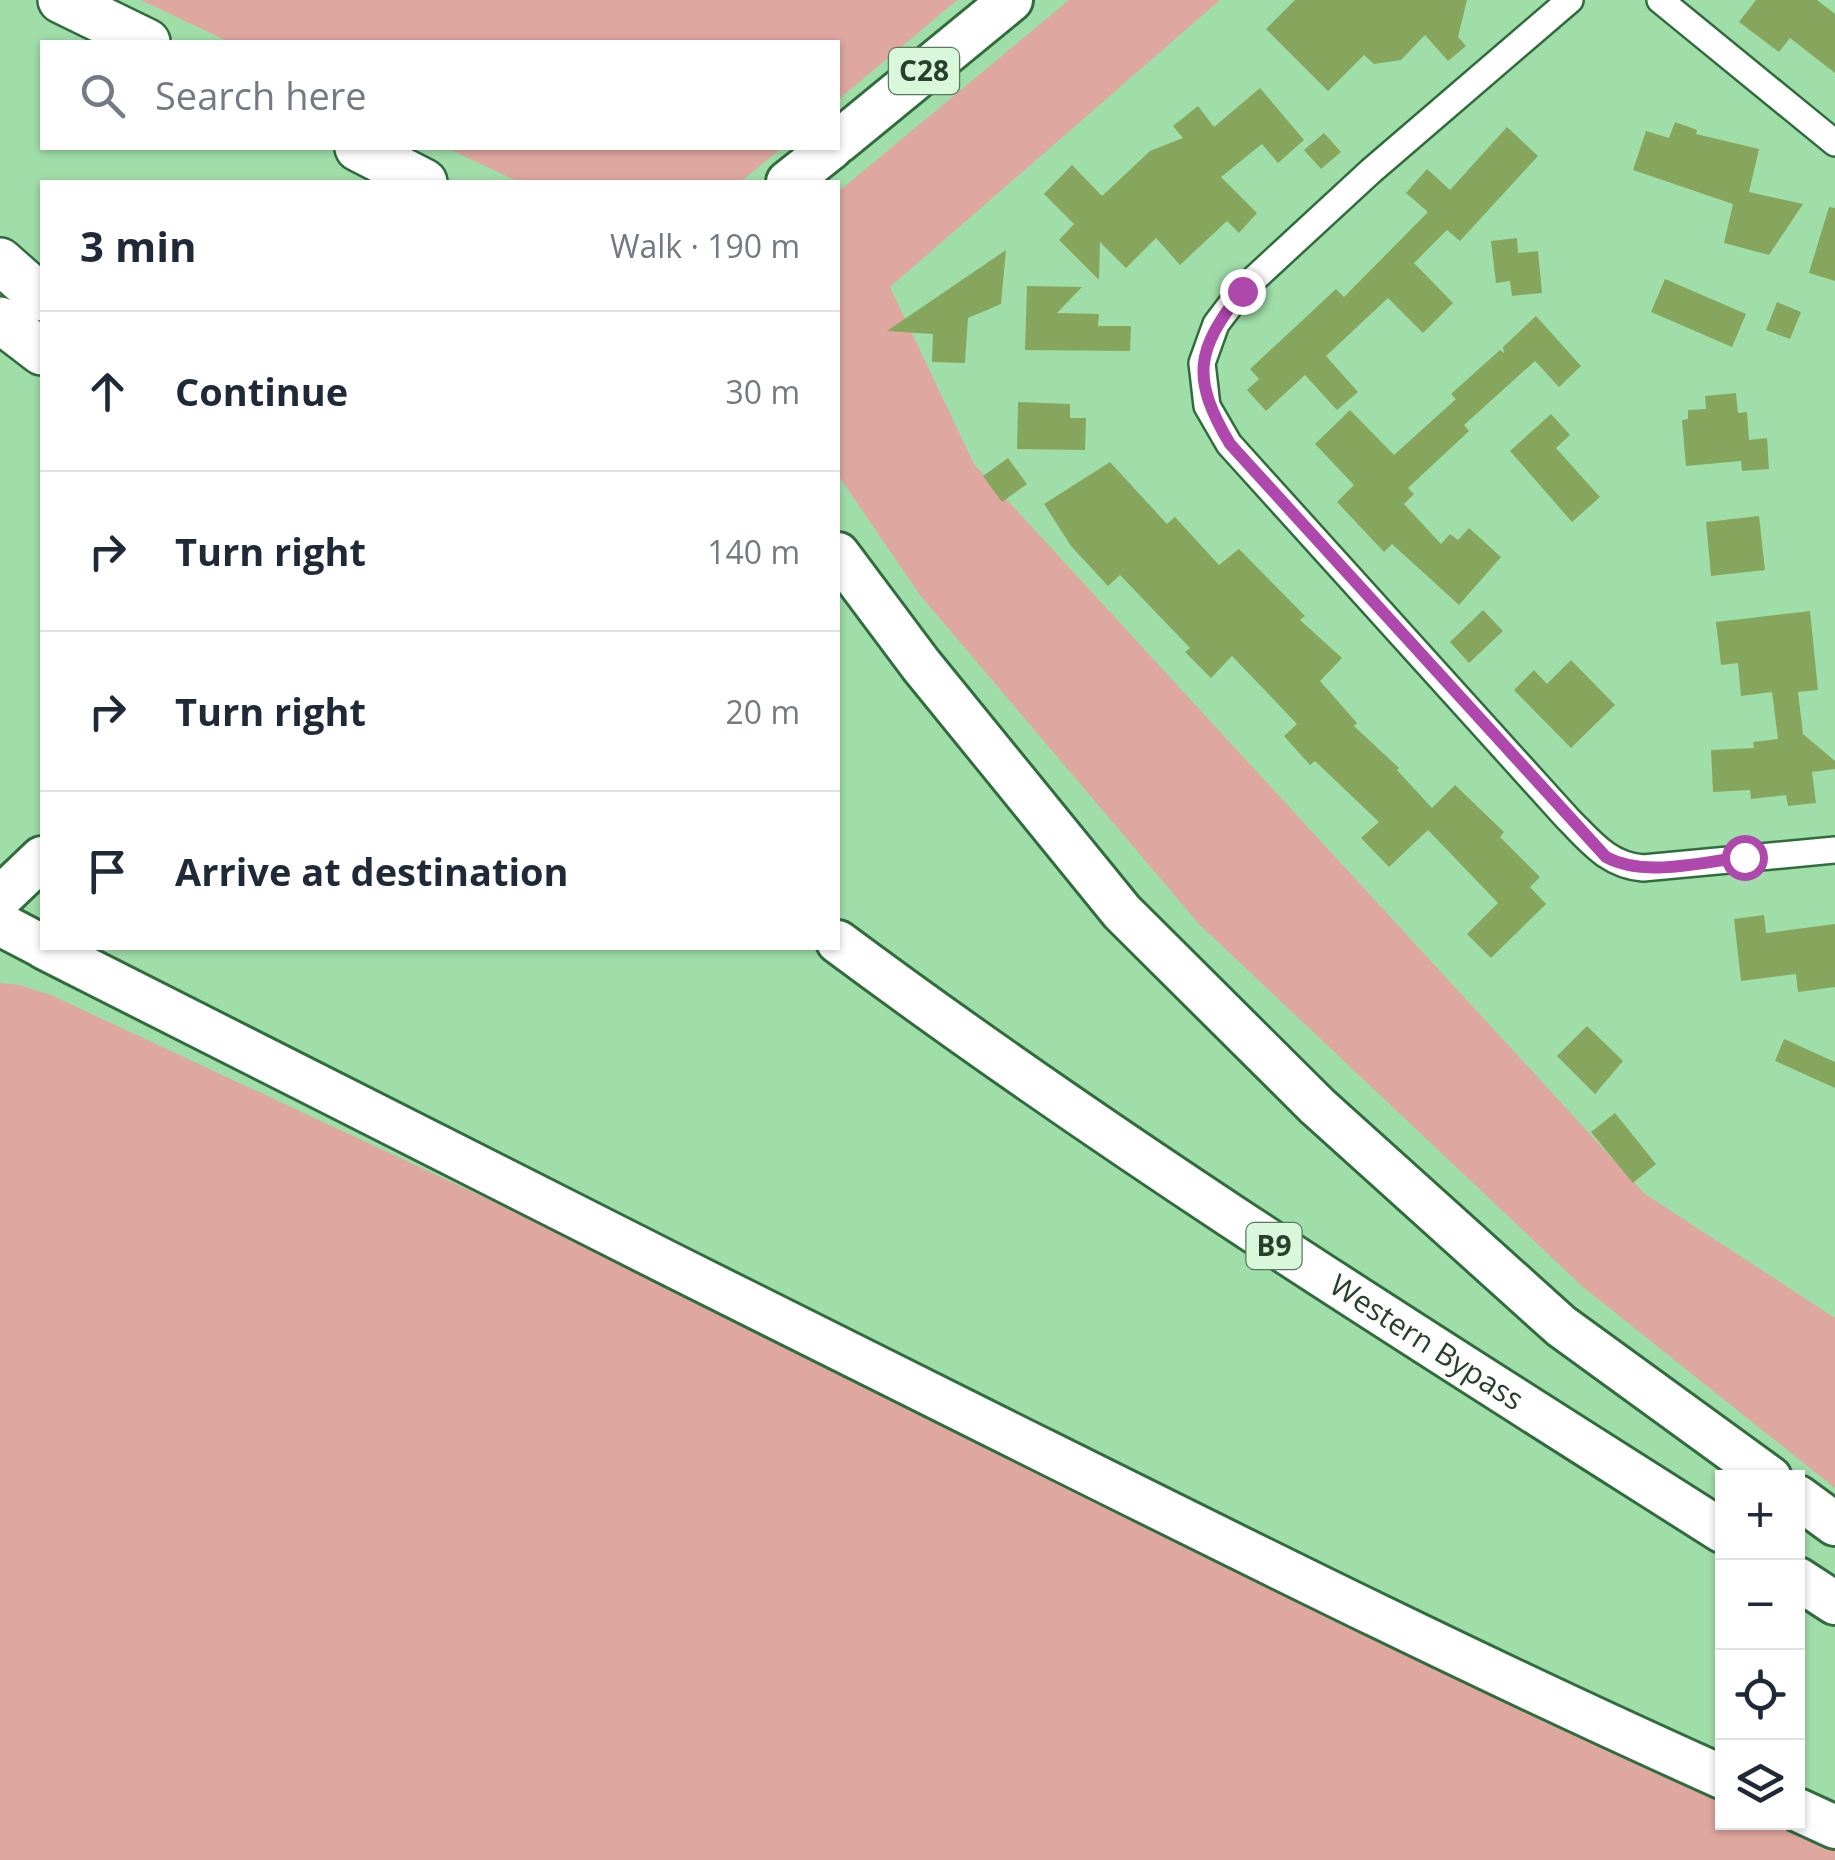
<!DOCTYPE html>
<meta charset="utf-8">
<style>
:root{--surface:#fff;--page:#f6f6f7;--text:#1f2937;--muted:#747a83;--line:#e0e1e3}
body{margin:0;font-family:"Open Sans",sans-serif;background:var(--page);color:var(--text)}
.controls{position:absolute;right:30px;bottom:30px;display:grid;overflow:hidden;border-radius:0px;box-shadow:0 2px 8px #0004}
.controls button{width:90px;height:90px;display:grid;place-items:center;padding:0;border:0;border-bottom:2px solid var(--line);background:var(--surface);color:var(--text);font:50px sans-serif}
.stop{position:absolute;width:30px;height:30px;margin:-22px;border:8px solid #ae48ac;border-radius:50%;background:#fff}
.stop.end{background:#ae48ac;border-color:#fff;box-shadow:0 2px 10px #0008}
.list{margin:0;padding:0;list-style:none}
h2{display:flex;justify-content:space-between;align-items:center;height:130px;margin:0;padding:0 40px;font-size:42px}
h2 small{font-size:32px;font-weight:400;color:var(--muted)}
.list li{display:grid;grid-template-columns:65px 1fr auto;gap:30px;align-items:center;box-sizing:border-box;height:160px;padding:0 40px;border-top:2px solid var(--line)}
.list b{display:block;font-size:38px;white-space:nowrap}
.list em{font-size:32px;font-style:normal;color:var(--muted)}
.icon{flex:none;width:55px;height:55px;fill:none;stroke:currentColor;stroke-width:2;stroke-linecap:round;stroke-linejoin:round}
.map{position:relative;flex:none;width:1835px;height:1860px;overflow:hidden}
.search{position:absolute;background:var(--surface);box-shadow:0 2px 8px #0004;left:40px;top:40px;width:800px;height:110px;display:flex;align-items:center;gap:25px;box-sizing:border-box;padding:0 35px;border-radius:0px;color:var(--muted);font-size:38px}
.panel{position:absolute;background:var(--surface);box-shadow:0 2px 8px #0004;left:40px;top:180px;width:800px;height:770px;border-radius:0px}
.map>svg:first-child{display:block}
.green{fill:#dea79f}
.building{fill:#86a65d}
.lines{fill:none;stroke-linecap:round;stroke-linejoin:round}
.minor-casing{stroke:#316c3d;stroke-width:30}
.trunk-casing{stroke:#316c3d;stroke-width:48}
.motorway-casing{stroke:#316c3d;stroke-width:50}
.minor{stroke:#fff;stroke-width:25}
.trunk{stroke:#fff;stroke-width:42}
.motorway{stroke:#fff;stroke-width:45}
.route{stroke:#ae48ac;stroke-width:12}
.labels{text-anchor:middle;stroke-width:8;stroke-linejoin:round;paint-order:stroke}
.shield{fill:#d8f7db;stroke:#5c7760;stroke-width:2.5}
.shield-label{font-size:28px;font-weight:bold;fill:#27402b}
.street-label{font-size:30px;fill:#27402b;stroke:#d8f7db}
</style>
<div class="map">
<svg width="1835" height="1860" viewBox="0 0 1835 1860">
<rect width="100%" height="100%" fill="#a0dea9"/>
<!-- green -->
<g class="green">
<path d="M141 0H957L838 100V42H229Z"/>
<path d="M1069 0H1220L890 287 974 464 1645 1194 1835 1318V1488L1583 1287 1199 924 920 595 838 475V192Z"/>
<path d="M447 148H782L740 182H519Z"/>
<path d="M0 983 20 985 51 995 756 1324 1722 1798V1822L1777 1823 1835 1849V1860H0Z"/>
</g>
<!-- building -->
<g class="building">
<path d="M1295 0H1467L1458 37 1466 46 1448 61 1425 35 1401 60 1374 64 1364 55 1328 91 1266 29Z"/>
<path d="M1756 0H1817L1835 14V73L1790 38 1779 52 1739 22Z"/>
<path d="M1260 88 1304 140 1278 163 1262 144 1221 177 1257 213 1239 233 1227 221 1180 265 1156 238 1126 268 1100 242 1099 280 1059 240 1074 224 1044 194 1072 165 1102 196 1150 151 1183 138 1173 126 1198 106 1214 127Z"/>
<path d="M1675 122 1697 130 1696 134 1759 149 1749 192 1803 204 1769 255 1724 243 1733 204 1633 170 1646 131 1669 138Z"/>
<path d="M1507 127 1538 156 1460 241 1447 230 1414 263 1453 303 1423 333 1388 298 1326 356 1358 392 1337 410 1305 375 1266 411 1247 390 1259 379 1250 369 1336 289 1344 297 1428 212 1406 193 1427 169 1450 190Z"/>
<path d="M1324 133 1341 152 1321 169 1304 150Z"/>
<path d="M1829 207 1835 208V281L1809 273Z"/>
<path d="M1517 238 1518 253 1538 251 1542 293 1512 296 1510 281 1496 283 1491 241Z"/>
<path d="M1006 250 1001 304 968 318 965 363 932 362 933 334 887 331Z"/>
<path d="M1665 279 1746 314 1732 347 1651 312Z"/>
<path d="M1027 286 1082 287 1057 313 1099 314 1098 326H1131L1130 351 1025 350Z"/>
<path d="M1777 302 1801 312 1790 339 1766 330Z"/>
<path d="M1536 316 1581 366 1559 387 1535 361 1464 425 1469 431 1408 488 1414 494 1404 504 1441 544 1450 534 1458 540 1469 528 1501 557 1459 605 1392 544 1384 552 1337 502 1354 485 1315 444 1350 410 1394 455 1456 399 1451 394 1500 350 1504 353 1503 347Z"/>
<path d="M1736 393 1738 413 1747 412 1749 440 1767 438 1769 469 1742 471 1741 461 1686 466 1682 420 1688 419V410L1706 409 1705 396Z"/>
<path d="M1018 402 1070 404V418H1086L1085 450 1017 449Z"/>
<path d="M1551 414 1570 435 1556 448 1600 497 1572 522 1510 451Z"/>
<path d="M1008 458 1027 484 1002 502 983 476Z"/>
<path d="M1110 462 1167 524 1175 517 1219 565 1239 549 1305 616 1300 620 1342 658 1320 681 1357 723 1354 726 1399 768 1397 770 1432 808 1455 785 1504 832 1500 837 1540 877 1530 887 1546 904 1491 958 1467 934 1498 903 1428 830 1389 867 1361 838 1379 822 1315 761 1310 765 1284 736 1297 724 1232 656 1211 678 1185 652 1190 648 1120 575 1108 586 1071 546 1044 504Z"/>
<path d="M1759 516 1765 570 1711 576 1706 522Z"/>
<path d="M1483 610 1503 631 1469 663 1450 642Z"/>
<path d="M1810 611 1818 690 1798 692 1803 734 1835 761V769L1812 772 1816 803 1788 806 1786 795 1751 799 1750 790 1713 792 1711 750 1754 748 1753 742 1778 739 1772 692 1741 696 1738 663 1721 665 1716 622Z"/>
<path d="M1571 660 1615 705 1571 748 1514 690 1534 670 1547 684Z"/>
<path d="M1764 915 1766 933 1835 924V987L1798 992 1796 974 1741 981 1734 919Z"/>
<path d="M1587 1026 1623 1061 1595 1094 1557 1056Z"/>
<path d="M1784 1039 1835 1062V1088L1775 1061Z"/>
<path d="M1615 1113 1656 1164 1633 1183 1591 1132Z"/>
</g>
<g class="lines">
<!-- minor casing -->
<g class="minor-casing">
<g id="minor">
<path d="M1570 0 1371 171 1241 291 1216 324 1202 363 1207 406 1229 444 1568 819C1591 842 1608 865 1643 868L1835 850"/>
<path d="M1660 0 1835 143"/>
</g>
</g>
<!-- trunk casing -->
<g class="trunk-casing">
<g id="trunk">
<path d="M838 142 1011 0"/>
<path d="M788 182 831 148"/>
<path d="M838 554 921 665 1122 912 1317 1106 1561 1326 1770 1478"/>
<path d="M0 898 42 858"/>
<path d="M0 924 42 946"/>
<path id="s1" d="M838 942C1123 1154 1423 1341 1722 1531"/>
<path d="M45 948C360 1109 677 1268 994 1426 1235 1546 1476 1667 1722 1777"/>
<path d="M1798 1497 1835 1524"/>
<path d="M1798 1579 1835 1603"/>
<path d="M1798 1810 1835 1827"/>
</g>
</g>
<!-- motorway casing -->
<g class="motorway-casing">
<g id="motorway">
<path d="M61 0 147 42"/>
<path d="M358 148 424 182"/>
<path d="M0 261 42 298"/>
<path d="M0 320 42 352"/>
</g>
</g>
<!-- minor -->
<use href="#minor" class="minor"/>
<!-- trunk -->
<use href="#trunk" class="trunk"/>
<!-- motorway -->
<use href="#motorway" class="motorway"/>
</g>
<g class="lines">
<!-- route -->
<path class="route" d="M1242 291C1195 351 1191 378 1230 444L1606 857C1645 878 1701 862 1744 857"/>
</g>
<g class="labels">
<!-- shield labels -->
<g class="shield">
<rect x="889" y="48" width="70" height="46" rx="8"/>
<rect x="1246.5" y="1223" width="55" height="46" rx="8"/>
</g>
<g class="shield-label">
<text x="924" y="81">C28</text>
<text x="1274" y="1256">B9</text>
</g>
<!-- street labels -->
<g class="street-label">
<text dy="10" stroke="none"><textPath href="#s1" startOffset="712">Western Bypass</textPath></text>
</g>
</g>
</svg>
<div class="controls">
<button>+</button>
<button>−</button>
<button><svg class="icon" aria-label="locate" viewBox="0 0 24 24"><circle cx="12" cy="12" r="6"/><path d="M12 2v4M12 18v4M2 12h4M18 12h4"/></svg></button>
<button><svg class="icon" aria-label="layers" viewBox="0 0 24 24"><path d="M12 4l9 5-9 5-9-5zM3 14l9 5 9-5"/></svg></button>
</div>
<div class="stop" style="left:1744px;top:857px"></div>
<div class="stop end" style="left:1242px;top:291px"></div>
<div class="search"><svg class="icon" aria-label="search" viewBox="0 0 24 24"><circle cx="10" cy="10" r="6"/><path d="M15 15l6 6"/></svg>Search here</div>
<section class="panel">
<h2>3 min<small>Walk · 190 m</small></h2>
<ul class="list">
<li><svg class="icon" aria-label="ahead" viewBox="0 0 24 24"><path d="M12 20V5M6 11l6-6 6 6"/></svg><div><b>Continue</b></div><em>30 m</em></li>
<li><svg class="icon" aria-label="right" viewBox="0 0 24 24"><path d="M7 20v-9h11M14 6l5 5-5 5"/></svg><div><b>Turn right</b></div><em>140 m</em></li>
<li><svg class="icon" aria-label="right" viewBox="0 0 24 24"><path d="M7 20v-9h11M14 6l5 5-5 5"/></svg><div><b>Turn right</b></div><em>20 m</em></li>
<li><svg class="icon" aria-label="arrive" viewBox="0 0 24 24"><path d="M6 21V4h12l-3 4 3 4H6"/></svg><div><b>Arrive at destination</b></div></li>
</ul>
</section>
</div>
